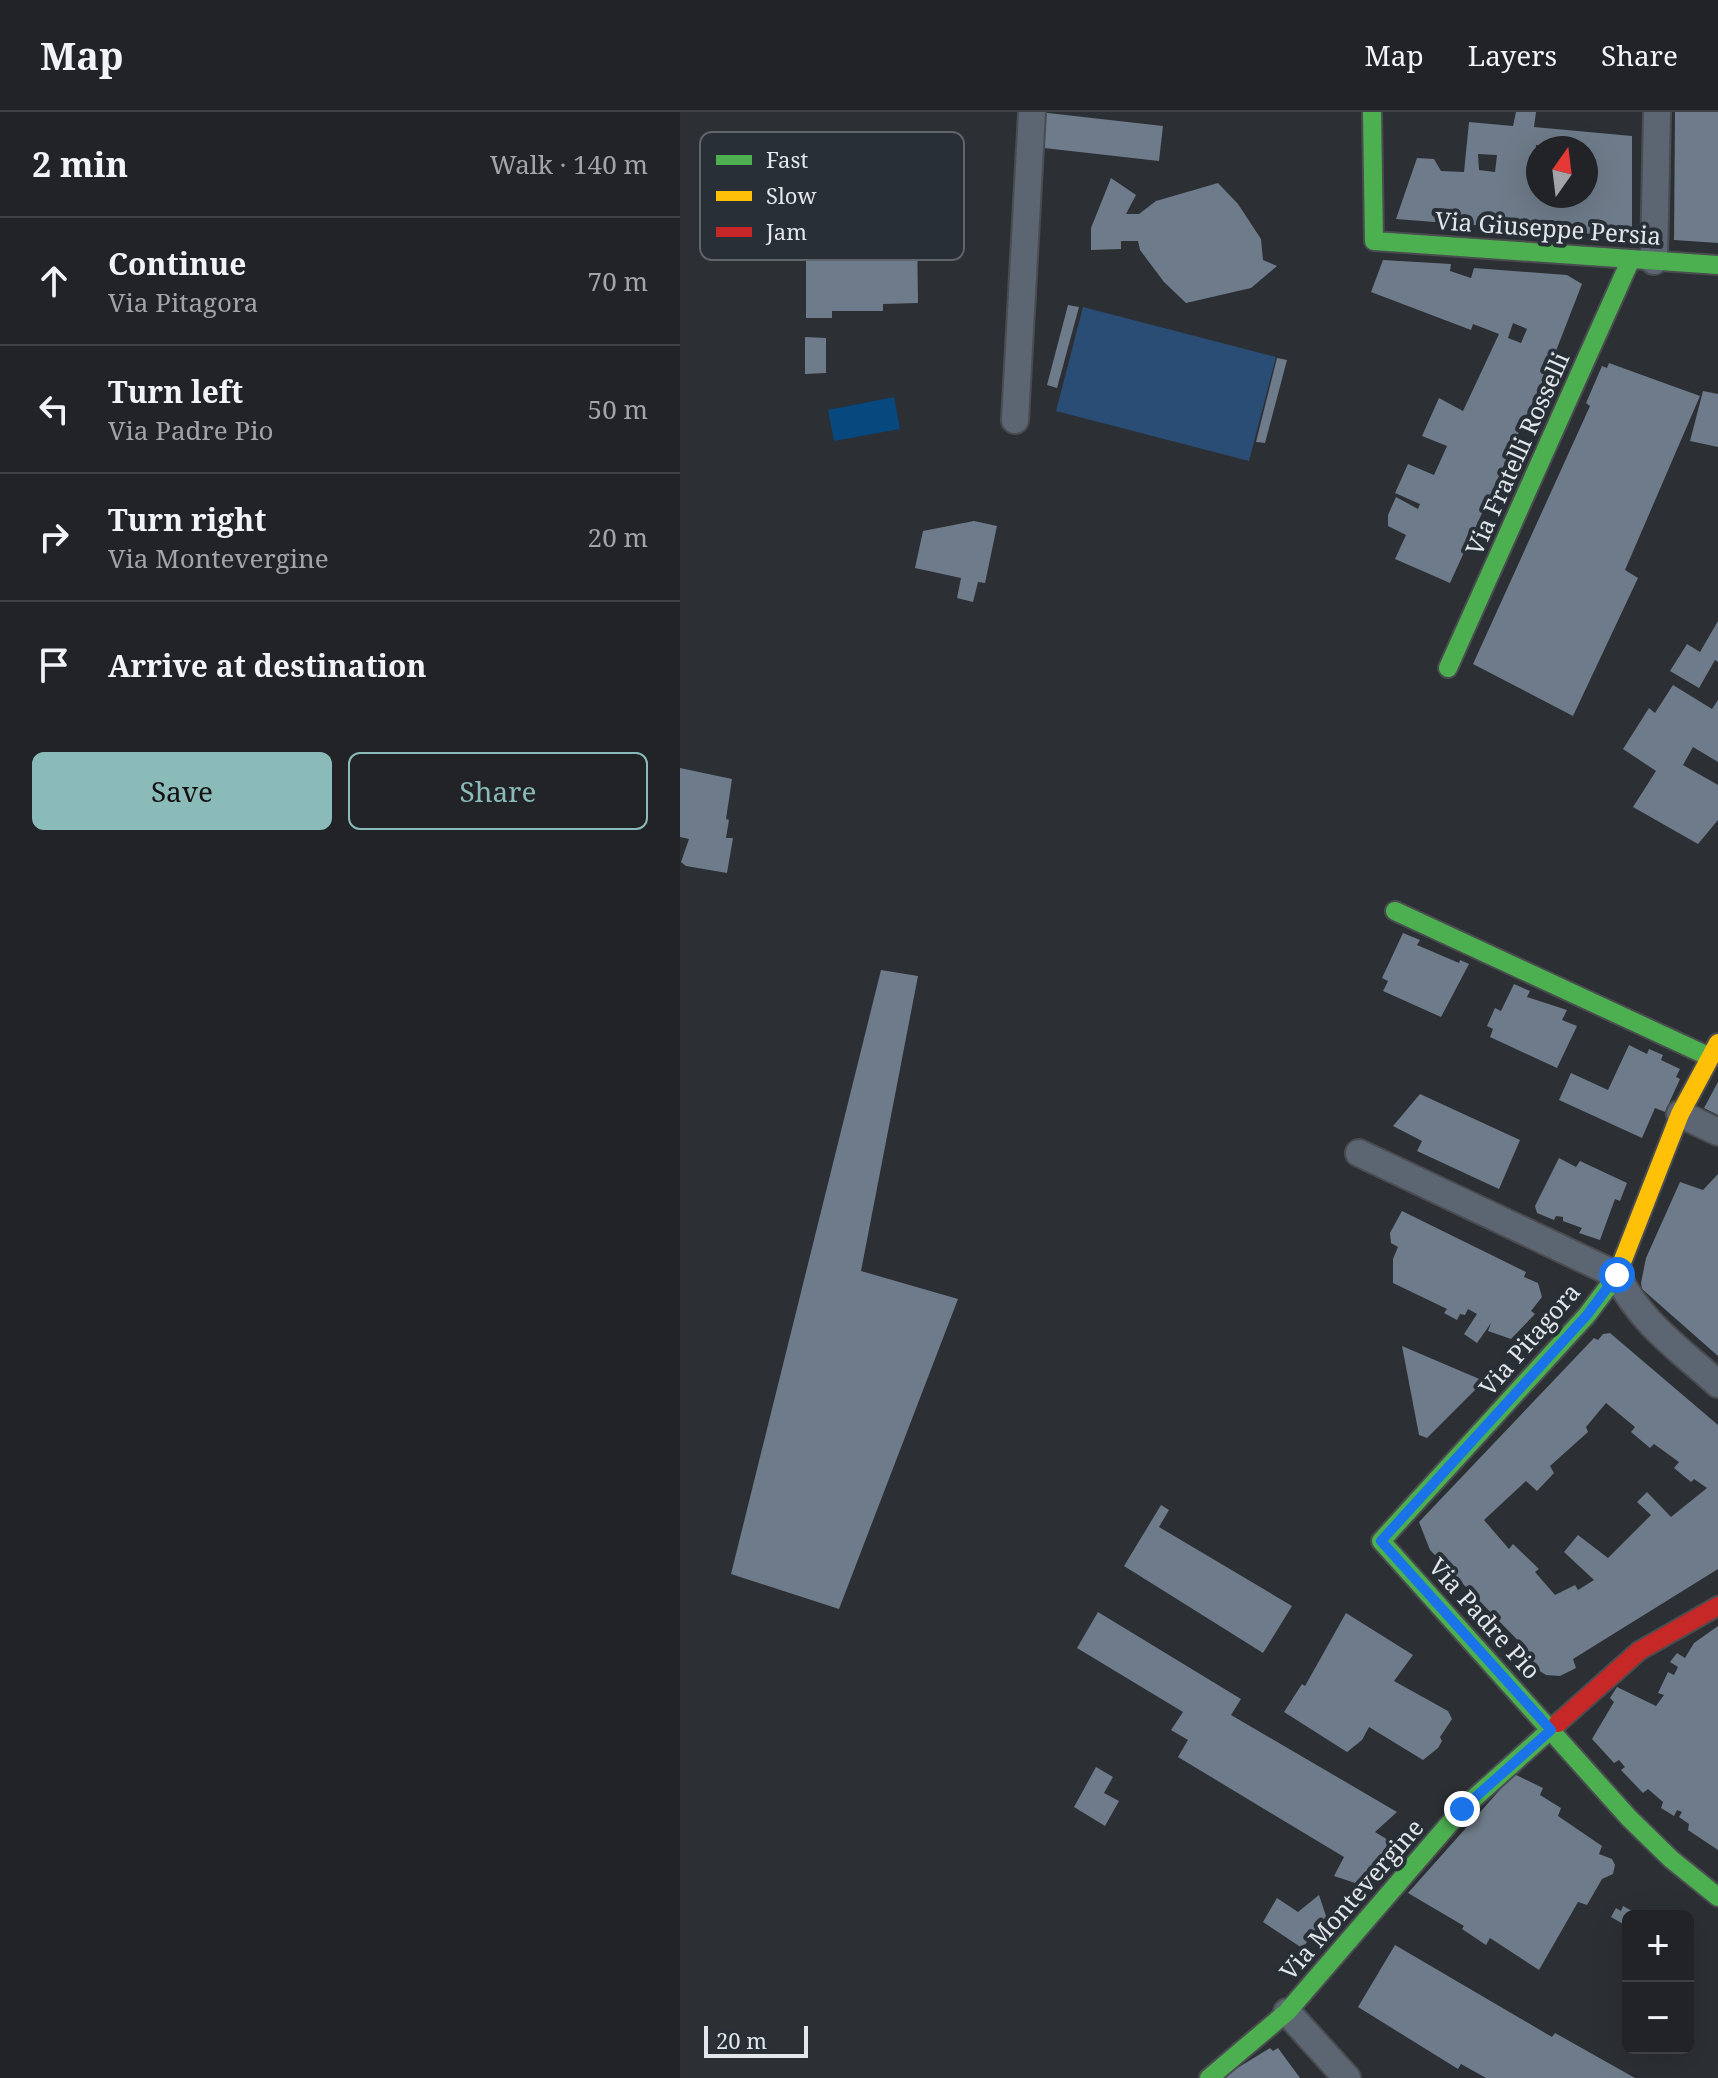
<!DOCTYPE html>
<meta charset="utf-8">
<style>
:root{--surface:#212326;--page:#292b2e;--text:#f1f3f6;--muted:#a2a4a7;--line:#3e4043;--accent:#8bbbb9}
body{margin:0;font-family:"Noto Serif",serif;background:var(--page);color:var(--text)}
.controls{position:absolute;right:24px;bottom:24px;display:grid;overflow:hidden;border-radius:12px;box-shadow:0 8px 32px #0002}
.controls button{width:72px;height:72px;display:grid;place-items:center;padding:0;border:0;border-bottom:2px solid var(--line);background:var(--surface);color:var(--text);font:40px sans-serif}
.compass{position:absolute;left:846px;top:24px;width:72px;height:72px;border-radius:50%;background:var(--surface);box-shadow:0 8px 32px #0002;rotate:14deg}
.scale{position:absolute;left:24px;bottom:20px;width:104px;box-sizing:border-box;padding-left:8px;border:4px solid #e2e7eb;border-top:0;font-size:22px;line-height:28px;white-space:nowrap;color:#e2e7eb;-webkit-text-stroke:6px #292f36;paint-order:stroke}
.stop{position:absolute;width:24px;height:24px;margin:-18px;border:6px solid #1a73e8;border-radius:50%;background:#fff}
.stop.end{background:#1a73e8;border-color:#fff;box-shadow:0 2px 8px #0008}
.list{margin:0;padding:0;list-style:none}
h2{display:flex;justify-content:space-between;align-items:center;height:104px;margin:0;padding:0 32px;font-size:34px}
h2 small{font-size:26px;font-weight:400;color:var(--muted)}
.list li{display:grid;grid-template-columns:52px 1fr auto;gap:24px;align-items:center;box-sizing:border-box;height:128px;padding:0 32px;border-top:2px solid var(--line)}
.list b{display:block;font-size:30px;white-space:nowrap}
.list p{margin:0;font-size:26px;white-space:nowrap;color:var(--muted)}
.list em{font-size:26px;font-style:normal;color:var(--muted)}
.actions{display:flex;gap:16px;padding:24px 32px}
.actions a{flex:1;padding:18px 0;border:2px solid var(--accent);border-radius:12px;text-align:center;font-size:28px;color:var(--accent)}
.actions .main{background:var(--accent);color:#111}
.icon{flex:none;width:44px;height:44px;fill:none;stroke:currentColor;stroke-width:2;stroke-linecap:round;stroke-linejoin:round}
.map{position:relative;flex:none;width:1038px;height:1966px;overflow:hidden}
header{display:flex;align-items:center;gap:48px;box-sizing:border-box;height:112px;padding:0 40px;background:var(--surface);border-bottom:2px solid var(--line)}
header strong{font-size:38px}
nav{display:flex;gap:44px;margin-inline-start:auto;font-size:28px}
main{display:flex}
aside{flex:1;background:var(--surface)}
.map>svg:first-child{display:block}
.green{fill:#294d74}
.water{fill:#07487f}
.building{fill:#6e7b8a;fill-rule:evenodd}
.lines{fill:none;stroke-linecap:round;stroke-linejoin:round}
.street-casing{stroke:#4a4c50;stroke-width:30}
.fast-casing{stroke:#4a4c50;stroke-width:22}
.slow-casing{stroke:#4a4c50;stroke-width:22}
.jam-casing{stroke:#4a4c50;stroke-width:22}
.street{stroke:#5c6672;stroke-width:26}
.fast{stroke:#4caf50;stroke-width:18}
.slow{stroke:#ffc107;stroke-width:18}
.jam{stroke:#c62828;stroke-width:18}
.route{stroke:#1a73e8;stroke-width:10}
.labels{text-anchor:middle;stroke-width:8;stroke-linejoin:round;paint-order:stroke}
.street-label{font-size:24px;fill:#e2e7eb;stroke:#292f36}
.key{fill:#292f36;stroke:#60666c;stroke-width:2}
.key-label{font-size:22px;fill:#e2e7eb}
</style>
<header>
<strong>Map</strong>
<nav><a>Map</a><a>Layers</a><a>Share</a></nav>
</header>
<main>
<aside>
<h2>2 min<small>Walk · 140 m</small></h2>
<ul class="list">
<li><svg class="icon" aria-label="ahead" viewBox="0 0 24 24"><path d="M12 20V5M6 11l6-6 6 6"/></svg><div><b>Continue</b><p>Via Pitagora</p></div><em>70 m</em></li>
<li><svg class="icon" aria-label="left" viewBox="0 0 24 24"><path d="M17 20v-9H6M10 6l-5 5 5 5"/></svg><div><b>Turn left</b><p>Via Padre Pio</p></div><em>50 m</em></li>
<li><svg class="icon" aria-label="right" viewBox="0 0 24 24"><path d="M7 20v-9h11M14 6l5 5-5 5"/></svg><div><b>Turn right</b><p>Via Montevergine</p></div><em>20 m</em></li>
<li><svg class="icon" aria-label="arrive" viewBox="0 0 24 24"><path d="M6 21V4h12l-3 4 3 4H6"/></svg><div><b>Arrive at destination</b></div></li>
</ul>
<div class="actions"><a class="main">Save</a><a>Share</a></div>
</aside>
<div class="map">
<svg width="1038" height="1966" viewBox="0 0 1038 1966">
<rect width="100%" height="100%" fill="#2c2f33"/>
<!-- green -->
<path class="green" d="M403 195 596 245 569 349 376 299Z"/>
<!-- water -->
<path class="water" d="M214 285 220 317 154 329 148 298Z"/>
<!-- building -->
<g class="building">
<path d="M359 0 483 14 479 49 355 35Z"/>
<path d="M836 0H856L854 15 952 24V125L716 107 737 46 754 47 761 59 784 60 789 10 833 14ZM856 33 906 36V84H858V65H853ZM798 42 817 43 815 60 799 58Z"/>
<path d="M995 0H1038V131L994 128Z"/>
<path d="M431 66 456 83 446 102H459L476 89 538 71 558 92 581 127 583 148 597 154 571 176 506 191 484 170 460 138 458 129H441V137L411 138V116Z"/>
<path d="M237 119 238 191 203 192V199H152V206H126V121Z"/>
<path d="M703 148 771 152 770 159 791 166 794 156 887 163 902 172 874 244 770 471 715 447 726 423 708 414V403L716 385 738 397 740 392 715 381 728 352 754 363 767 334 742 324 759 286 783 299 819 222 793 212 791 218 691 180ZM833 211 847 217 841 231 828 226Z"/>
<path d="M388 193 399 195 377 276 367 273Z"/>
<path d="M125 225 146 226V261L125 262Z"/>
<path d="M597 246 607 248 585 331 576 330Z"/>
<path d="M929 251 1020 284 945 458 958 466 893 604 793 552 910 294 906 291 922 254 927 256Z"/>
<path d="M1023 279 1038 282V335L1010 329Z"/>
<path d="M294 409 317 414 305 471 298 470 293 490 277 486 281 466 235 456 243 419Z"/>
<path d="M1038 509V550L1035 548 1019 576 990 559 1007 532 1020 540Z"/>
<path d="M993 573 1032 597 1038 588V650L1013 635 1003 653 1038 673V708L1018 732 953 695 976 659 943 637 969 596 975 601Z"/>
<path d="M0 656 52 667 46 707 49 708 46 726H53L47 761 6 754 1 750 9 727 0 725Z"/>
<path d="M723 821 740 828 737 833 779 851 780 848 789 852 761 905 703 879 708 869 702 866Z"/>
<path d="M201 858 238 864 181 1159 278 1187 159 1497 51 1462Z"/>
<path d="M834 872 850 879 847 885 887 898 882 908 897 914 877 956 810 925 813 917 807 914 815 896 821 899Z"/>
<path d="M949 933 967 942 969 937 983 943 981 948 1000 957 996 965 1000 967 985 1000 975 996 962 1026 879 988 891 961 928 978Z"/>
<path d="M1038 970V1003L1024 996Z"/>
<path d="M740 982 840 1028 819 1077 737 1039 742 1029 713 1014Z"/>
<path d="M879 1046 896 1055 900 1049 947 1071 940 1089 935 1087 920 1128 899 1121 902 1116 883 1109V1105L876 1104 874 1108 857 1101 855 1094Z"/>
<path d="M1038 1062V1244L962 1177 961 1171 966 1146 1000 1070 1023 1078Z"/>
<path d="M722 1099 846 1160 844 1165 858 1171 862 1185 851 1199 855 1202 831 1227 808 1219 811 1211 797 1231 784 1222 797 1202 788 1197 785 1203 780 1202 777 1208 764 1201 767 1197 713 1171V1147L718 1135 711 1131 710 1121Z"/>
<path d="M930 1221 1038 1313V1457L893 1547 896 1556 880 1564 866 1563 850 1553 855 1546 750 1438 739 1410 914 1226 918 1228 923 1222ZM926 1291 955 1315 951 1320 970 1336 974 1332 999 1350 994 1356 1011 1370 1014 1367 1027 1376 991 1405 967 1380 957 1390 971 1403 928 1446 898 1423 884 1440 914 1468 898 1478 895 1473 875 1483 855 1460 859 1457 833 1432 829 1437 804 1408 846 1369 857 1379 874 1361 870 1354 908 1320 906 1315Z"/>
<path d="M722 1234 804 1269 747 1326 739 1323Z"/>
<path d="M481 1393 489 1398 479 1415 612 1494 583 1541 444 1454Z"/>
<path d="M418 1500 561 1587 551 1603 717 1700 695 1720 713 1731 678 1772 654 1764 664 1745 498 1645 508 1628 491 1618 503 1600 397 1536Z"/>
<path d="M666 1501 733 1543 714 1569 768 1599 772 1607 760 1625 762 1629 758 1636 743 1648 689 1615 682 1628 667 1640 604 1600 622 1572 625 1574Z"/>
<path d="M1038 1514V1738L1008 1718 1009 1712 999 1705 1002 1700 997 1698 994 1704 981 1696 983 1690 968 1677 963 1681 941 1658 945 1655 939 1648 934 1651 912 1627 934 1590 930 1586 937 1575 976 1594 984 1583 978 1581 988 1560 994 1563 998 1555 990 1550 997 1541 1005 1546 1014 1531Z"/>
<path d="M416 1655 433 1665 424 1681 439 1689 425 1714 394 1695Z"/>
<path d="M834 1662 863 1676 860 1683 881 1696 878 1704 922 1734 919 1742 932 1747 935 1753 933 1762 922 1767 907 1793 898 1790 859 1858 810 1826 806 1833 782 1817 784 1814 728 1781Z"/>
<path d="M639 1783 647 1807 622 1836 583 1810 597 1786 618 1800Z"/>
<path d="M943 1794 952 1799 945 1813 931 1805 936 1796 941 1799Z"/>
<path d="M715 1833 872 1925 875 1921 955 1966H806L781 1952 778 1957 678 1895Z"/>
<path d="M590 1936 593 1939 598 1936 620 1966H541Z"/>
</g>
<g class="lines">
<!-- street casing -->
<g class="street-casing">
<g id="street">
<path d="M974 149 977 0"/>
<path d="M335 308 352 0"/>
<path d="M1000 1002 1038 1020"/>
<path d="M679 1041 937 1163C959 1209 1000 1238 1038 1272"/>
<path d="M607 1900 667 1966"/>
</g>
</g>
<!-- fast casing -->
<g class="fast-casing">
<g id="fast">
<path d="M692 0 694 129 1038 153"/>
<path d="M768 556 951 147"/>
<path d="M715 799 1030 945"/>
<path d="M937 1163 907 1203 701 1429 949 1706 991 1747 1038 1785"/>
<path d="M529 1966 607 1900 782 1697 878 1611"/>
</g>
</g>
<!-- slow casing -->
<g class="slow-casing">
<path id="slow" d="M937 1163 1000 1002 1038 931"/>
</g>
<!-- jam casing -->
<g class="jam-casing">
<path id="jam" d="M878 1611 959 1539 1038 1494"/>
</g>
<!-- street -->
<use href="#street" class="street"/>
<!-- fast -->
<use href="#fast" class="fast"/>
<!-- slow -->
<use href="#slow" class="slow"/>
<!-- jam -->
<use href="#jam" class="jam"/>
</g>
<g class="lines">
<!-- route -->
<path class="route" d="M782 1697 871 1618 701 1429 907 1203 937 1163"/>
</g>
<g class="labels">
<!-- street labels -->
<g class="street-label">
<text transform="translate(868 117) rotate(4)" y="8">Via Giuseppe Persia</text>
<text transform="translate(838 342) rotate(-66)" y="8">Via Fratelli Rosselli</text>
<text transform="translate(850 1228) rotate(-49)" y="8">Via Pitagora</text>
<text transform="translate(804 1507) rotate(48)" y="8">Via Padre Pio</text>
<text transform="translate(672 1788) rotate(-49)" y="8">Via Montevergine</text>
</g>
</g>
<!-- legend -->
<rect x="20" y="20" width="264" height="128" rx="12" class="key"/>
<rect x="36" y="43" width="36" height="10" fill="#4caf50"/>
<rect x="36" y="79" width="36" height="10" fill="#ffc107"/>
<rect x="36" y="115" width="36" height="10" fill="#c62828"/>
<g class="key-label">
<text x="86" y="56">Fast</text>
<text x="86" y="92">Slow</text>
<text x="86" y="128">Jam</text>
</g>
</svg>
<div class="controls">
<button>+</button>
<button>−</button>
</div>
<svg class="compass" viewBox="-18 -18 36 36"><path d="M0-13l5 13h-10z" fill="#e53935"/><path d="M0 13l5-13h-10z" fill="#a2a4a7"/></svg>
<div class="scale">20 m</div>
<div class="stop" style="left:937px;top:1163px"></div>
<div class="stop end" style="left:782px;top:1697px"></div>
</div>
</main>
